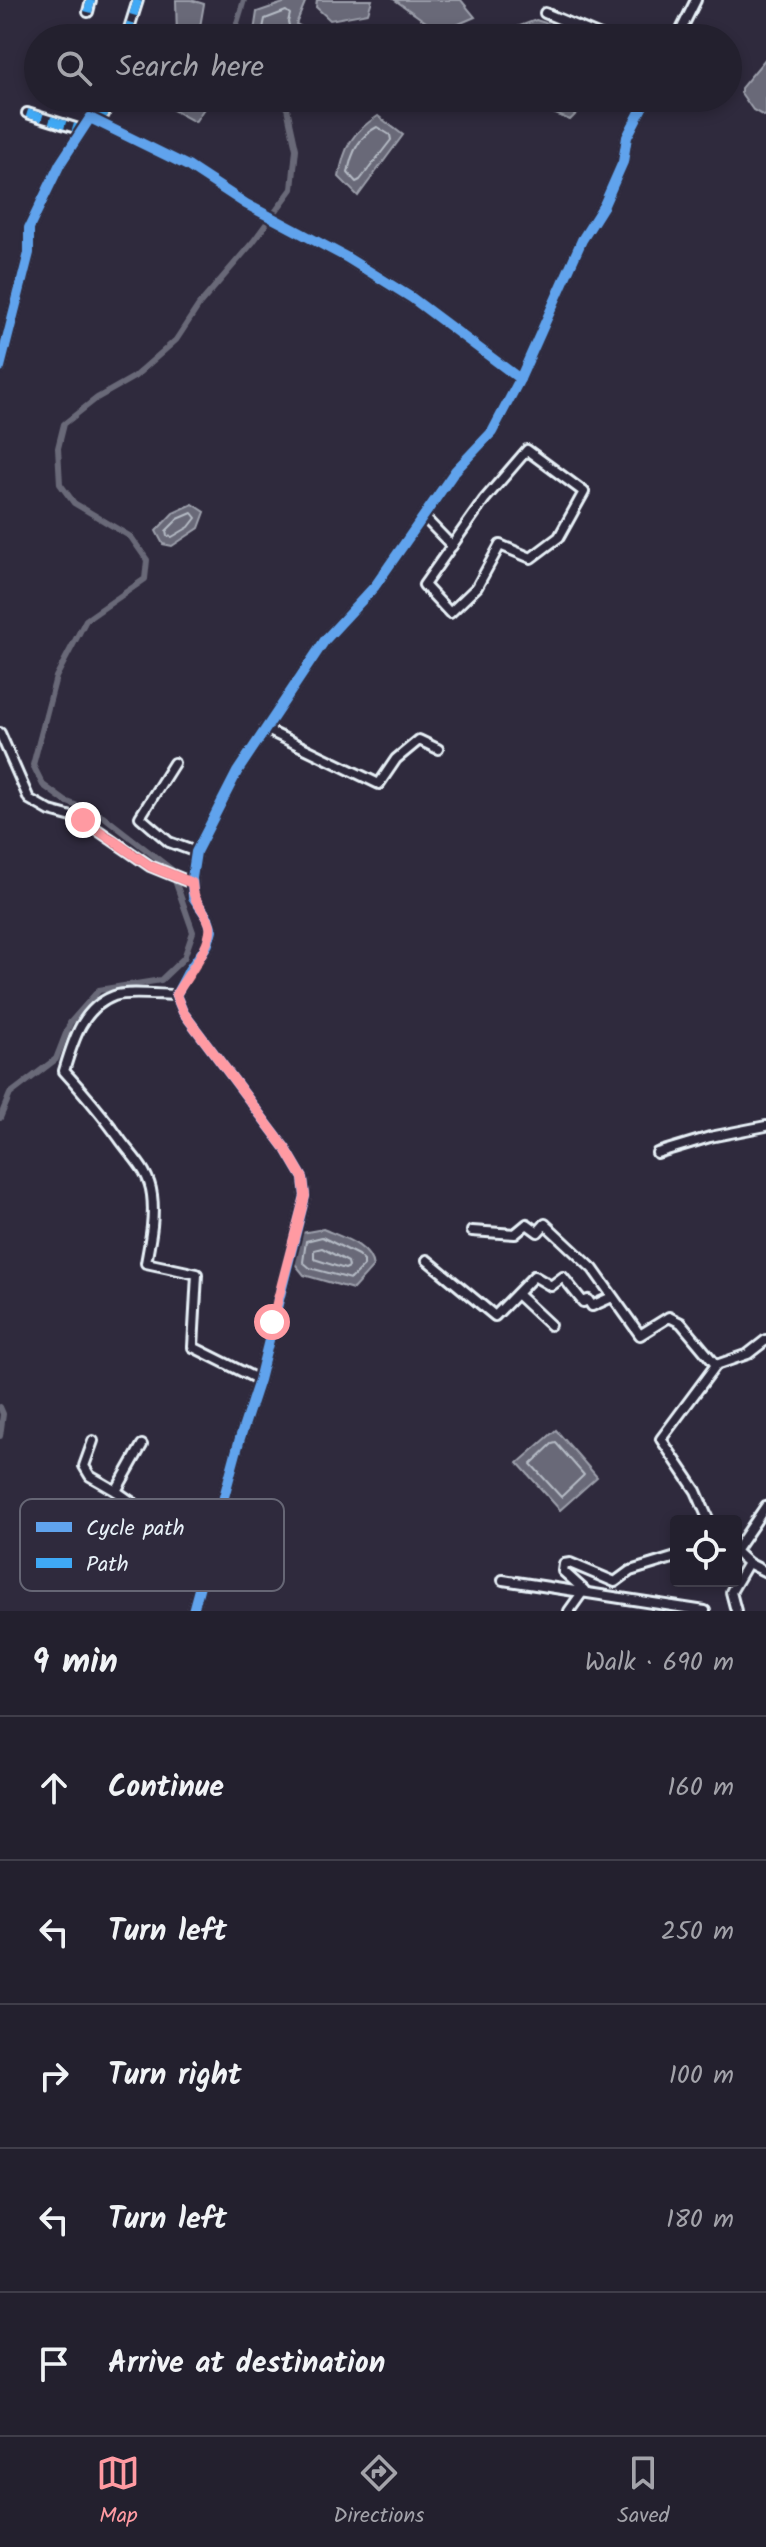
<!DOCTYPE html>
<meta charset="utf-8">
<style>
:root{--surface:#23202e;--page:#2b2836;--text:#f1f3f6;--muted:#a3a3aa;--line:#403e4a;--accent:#ff9aa2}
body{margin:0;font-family:Kalam,sans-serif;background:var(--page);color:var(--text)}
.controls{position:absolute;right:24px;bottom:24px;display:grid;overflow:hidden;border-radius:8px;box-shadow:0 4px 12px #0003}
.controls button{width:72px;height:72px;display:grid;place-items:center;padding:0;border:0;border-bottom:2px solid var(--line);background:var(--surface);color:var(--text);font:40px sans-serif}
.stop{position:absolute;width:24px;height:24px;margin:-18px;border:6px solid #ff9aa2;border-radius:50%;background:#fff}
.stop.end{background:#ff9aa2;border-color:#fff;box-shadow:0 2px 8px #0008}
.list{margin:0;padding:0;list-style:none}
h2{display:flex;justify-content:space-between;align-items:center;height:104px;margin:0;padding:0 32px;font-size:34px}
h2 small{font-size:26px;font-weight:400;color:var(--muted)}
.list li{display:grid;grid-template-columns:52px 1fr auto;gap:24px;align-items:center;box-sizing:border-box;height:144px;padding:0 32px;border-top:2px solid var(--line)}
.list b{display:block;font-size:30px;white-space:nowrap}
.list em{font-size:26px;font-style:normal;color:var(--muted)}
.icon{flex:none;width:44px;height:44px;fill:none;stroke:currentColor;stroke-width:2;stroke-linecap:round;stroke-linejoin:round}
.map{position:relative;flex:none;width:766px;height:1611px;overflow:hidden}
.search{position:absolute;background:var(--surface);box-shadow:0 4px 12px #0003;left:24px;right:24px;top:24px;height:88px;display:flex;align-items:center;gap:20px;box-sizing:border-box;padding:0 28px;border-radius:44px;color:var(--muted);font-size:30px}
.sheet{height:824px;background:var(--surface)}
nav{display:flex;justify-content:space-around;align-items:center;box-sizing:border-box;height:112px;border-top:2px solid var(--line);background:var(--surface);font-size:22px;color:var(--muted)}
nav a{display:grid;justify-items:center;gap:4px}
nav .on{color:var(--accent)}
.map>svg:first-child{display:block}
.water{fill:#696978;stroke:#9c9fab;stroke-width:2}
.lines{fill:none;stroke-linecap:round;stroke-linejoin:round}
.shore{stroke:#b5bbc5;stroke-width:2}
.canal{stroke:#696978;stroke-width:6}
.minor-casing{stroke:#e8f1f8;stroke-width:14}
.minor{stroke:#2f2a3d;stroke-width:8}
.quiet{stroke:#3fa9f5;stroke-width:8;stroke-dasharray:16 8;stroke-linecap:butt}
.cycleway-casing{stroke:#2f2a3d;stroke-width:15}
.cycleway{stroke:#60a3ed;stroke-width:10}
.route{stroke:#ff9aa2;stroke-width:10}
.key{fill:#2f2a3d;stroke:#666675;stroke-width:2}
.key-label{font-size:22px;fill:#e8f1f8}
</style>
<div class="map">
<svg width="766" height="1611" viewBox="0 0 766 1611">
<rect width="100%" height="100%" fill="#2f2a3d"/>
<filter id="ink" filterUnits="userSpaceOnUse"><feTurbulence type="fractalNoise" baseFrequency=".0125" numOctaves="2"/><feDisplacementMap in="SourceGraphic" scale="16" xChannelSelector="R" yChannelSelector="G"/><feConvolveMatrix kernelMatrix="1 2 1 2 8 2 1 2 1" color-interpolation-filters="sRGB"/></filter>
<g filter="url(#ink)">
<!-- water -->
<g class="water">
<path d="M176 0H191L204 4 198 38H177Z"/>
<path d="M292 0H306L296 24 322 38H253L257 12Z"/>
<path d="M317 0H372L368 13 330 20 316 7Z"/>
<path d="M395 0H461L475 17 440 32Z"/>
<path d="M536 20 565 29 570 38H522L517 27Z"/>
<path d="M766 58V115L764 116 753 110 741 93V88Z"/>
<path d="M158 98H211L195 122 162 104Z"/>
<path d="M544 98H592L570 120 553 113Z"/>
<path d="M378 116 403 135 358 196 339 177C344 147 352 132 378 116Z"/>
<path d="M193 504 205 512 199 528 172 546 163 544 156 531 173 513Z"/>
<path d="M323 1229C341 1237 371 1245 373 1267L353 1289 304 1275 295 1264 297 1243 302 1233Z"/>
<path d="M556 1430 597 1477 560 1510 518 1463Z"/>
</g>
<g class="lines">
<!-- shore -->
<g class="shore">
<path d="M261 38 265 19 286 11 290 14 288 22 290 29 305 38"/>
<path d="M377 127 390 135 391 140 360 180 356 182 348 173C351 154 359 136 377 127Z"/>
<path d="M192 513 196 518 189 527 172 537 167 536 166 531 178 519Z"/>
<path d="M322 1237 358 1255 364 1261V1266L351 1279 310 1268 303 1262 306 1241Z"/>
<path d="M322 1248 348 1262 349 1267 345 1269 314 1259V1250Z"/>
<path d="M556 1443 584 1475 561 1497 531 1464 552 1444Z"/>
</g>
<!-- canal -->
<g class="canal">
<path d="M240 38 237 23 244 0"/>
<path d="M0 1118 10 1094 56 1059 70 1023 99 990 161 980 184 958 193 932 171 869 103 816 65 801 43 785 33 765 56 677 86 620 145 579 147 560 131 537 74 503 60 484 58 448 64 424 97 398 134 377 176 340 199 305 253 242 292 189 296 149 287 108 275 98"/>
<path d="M0 1407 3 1414 0 1436"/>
</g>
<!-- minor casing -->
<g class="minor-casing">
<g id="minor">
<path d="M88 12 91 0"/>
<path d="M545 13 605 38"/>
<path d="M126 38 138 0"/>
<path d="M677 38 696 0"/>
<path d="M27 113 82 130"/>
<path d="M91 118 104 114 108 98"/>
<path d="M0 367 29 253V228L60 164 90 118 188 166 246 204 346 257 412 298 520 379"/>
<path d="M527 450 584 492 559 537 531 558 500 545 477 587 450 613 424 585 484 500Z"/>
<path d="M424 517 452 546"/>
<path d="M265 729 379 784 396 759 419 740 438 749"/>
<path d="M0 733 29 799 50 811 83 820 150 866 192 883"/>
<path d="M174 763 140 817 169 842 196 852"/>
<path d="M176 995C161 995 127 991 114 996 82 1008 73 1041 64 1071 84 1093 102 1114 119 1138 132 1157 149 1170 152 1195 155 1218 150 1241 146 1263L197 1274 193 1347 259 1380"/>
<path d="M657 1153 710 1137 766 1126"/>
<path d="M472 1231 515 1234 527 1224 538 1232 545 1224 593 1269 640 1335 669 1317 681 1323 716 1365 661 1439 696 1491 709 1521"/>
<path d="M427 1260 495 1316 534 1276 551 1286 563 1277 583 1302 588 1300 592 1306 612 1297"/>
<path d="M517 1294 550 1325"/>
<path d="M716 1365 748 1354 766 1340"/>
<path d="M93 1441 84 1466 90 1476 116 1491"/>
<path d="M142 1445 116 1491 149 1514 152 1521 213 1543"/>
<path d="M736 1550 766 1506"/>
<path d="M736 1552 748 1563 766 1572"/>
<path d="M503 1580 705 1611"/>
<path d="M193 1611 240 1438 259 1380 305 1196 303 1178 286 1149 183 1012 176 995 189 970 208 944 212 930 208 918 193 897 192 878 196 852 237 772 325 640 375 586 455 471 492 432 520 379 582 240 604 205 623 162 627 137 647 98"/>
<path d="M569 1611 584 1590 563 1571 564 1564 570 1563 615 1582 630 1571 676 1557"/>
<path d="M736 1611 731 1592 748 1563"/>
</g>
</g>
<!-- minor -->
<use href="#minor" class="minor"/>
<!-- quiet -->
<g class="quiet">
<path d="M88 12 91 0"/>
<path d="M126 38 138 0"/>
<path d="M27 113 82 130"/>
<path d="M90 118 104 114 108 98"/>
</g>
<!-- cycleway casing -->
<g class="cycleway-casing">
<g id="cycleway">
<path d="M0 367 29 253V228L60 164 90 118 188 166 246 204 346 257 412 298 520 379"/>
<path d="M193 1611 240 1438 259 1380 305 1196 303 1178 286 1149 183 1012 176 995 189 970 208 944 212 930 208 918 193 897 192 878 196 852 237 772 325 640 375 586 455 471 492 432 520 379 582 240 604 205 623 162 627 137 647 98"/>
</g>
</g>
<!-- cycleway -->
<use href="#cycleway" class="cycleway"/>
</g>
</g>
<g class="lines" filter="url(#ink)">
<!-- route -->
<path class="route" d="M83 820 150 866 192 883C193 903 202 905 209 922 217 939 186 977 176 995L183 1012 286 1149 303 1178 305 1196 272 1322"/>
</g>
<!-- legend -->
<rect x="20" y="1499" width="264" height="92" rx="12" class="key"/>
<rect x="36" y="1522" width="36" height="10" fill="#60a3ed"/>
<rect x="36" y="1558" width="36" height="10" fill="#3fa9f5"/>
<g class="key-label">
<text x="86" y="1535">Cycle path</text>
<text x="86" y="1571">Path</text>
</g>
</svg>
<div class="controls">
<button><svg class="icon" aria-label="locate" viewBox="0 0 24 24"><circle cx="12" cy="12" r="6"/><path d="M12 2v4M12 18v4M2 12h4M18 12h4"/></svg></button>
</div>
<div class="stop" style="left:272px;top:1322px"></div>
<div class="stop end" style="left:83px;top:820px"></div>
<div class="search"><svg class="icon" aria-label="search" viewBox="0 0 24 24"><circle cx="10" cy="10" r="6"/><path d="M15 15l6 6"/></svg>Search here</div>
</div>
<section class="sheet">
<h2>9 min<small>Walk · 690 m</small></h2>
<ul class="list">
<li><svg class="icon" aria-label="ahead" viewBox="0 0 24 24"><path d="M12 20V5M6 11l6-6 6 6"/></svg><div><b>Continue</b></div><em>160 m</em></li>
<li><svg class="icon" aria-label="left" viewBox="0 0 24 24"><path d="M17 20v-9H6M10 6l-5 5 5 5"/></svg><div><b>Turn left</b></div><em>250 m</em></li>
<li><svg class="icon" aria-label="right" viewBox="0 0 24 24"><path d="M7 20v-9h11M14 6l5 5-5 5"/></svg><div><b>Turn right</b></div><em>100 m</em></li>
<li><svg class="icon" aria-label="left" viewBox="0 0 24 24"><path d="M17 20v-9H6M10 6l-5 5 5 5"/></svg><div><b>Turn left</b></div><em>180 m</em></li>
<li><svg class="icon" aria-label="arrive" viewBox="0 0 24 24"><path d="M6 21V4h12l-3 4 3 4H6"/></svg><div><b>Arrive at destination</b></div></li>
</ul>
</section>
<nav>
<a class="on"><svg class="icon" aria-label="map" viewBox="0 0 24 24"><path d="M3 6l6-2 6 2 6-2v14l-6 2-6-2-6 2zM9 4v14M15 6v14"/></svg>Map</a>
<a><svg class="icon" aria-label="directions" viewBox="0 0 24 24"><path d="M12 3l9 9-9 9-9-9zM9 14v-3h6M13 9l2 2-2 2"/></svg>Directions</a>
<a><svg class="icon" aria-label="saved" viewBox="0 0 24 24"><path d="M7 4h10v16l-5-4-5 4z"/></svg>Saved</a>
</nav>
